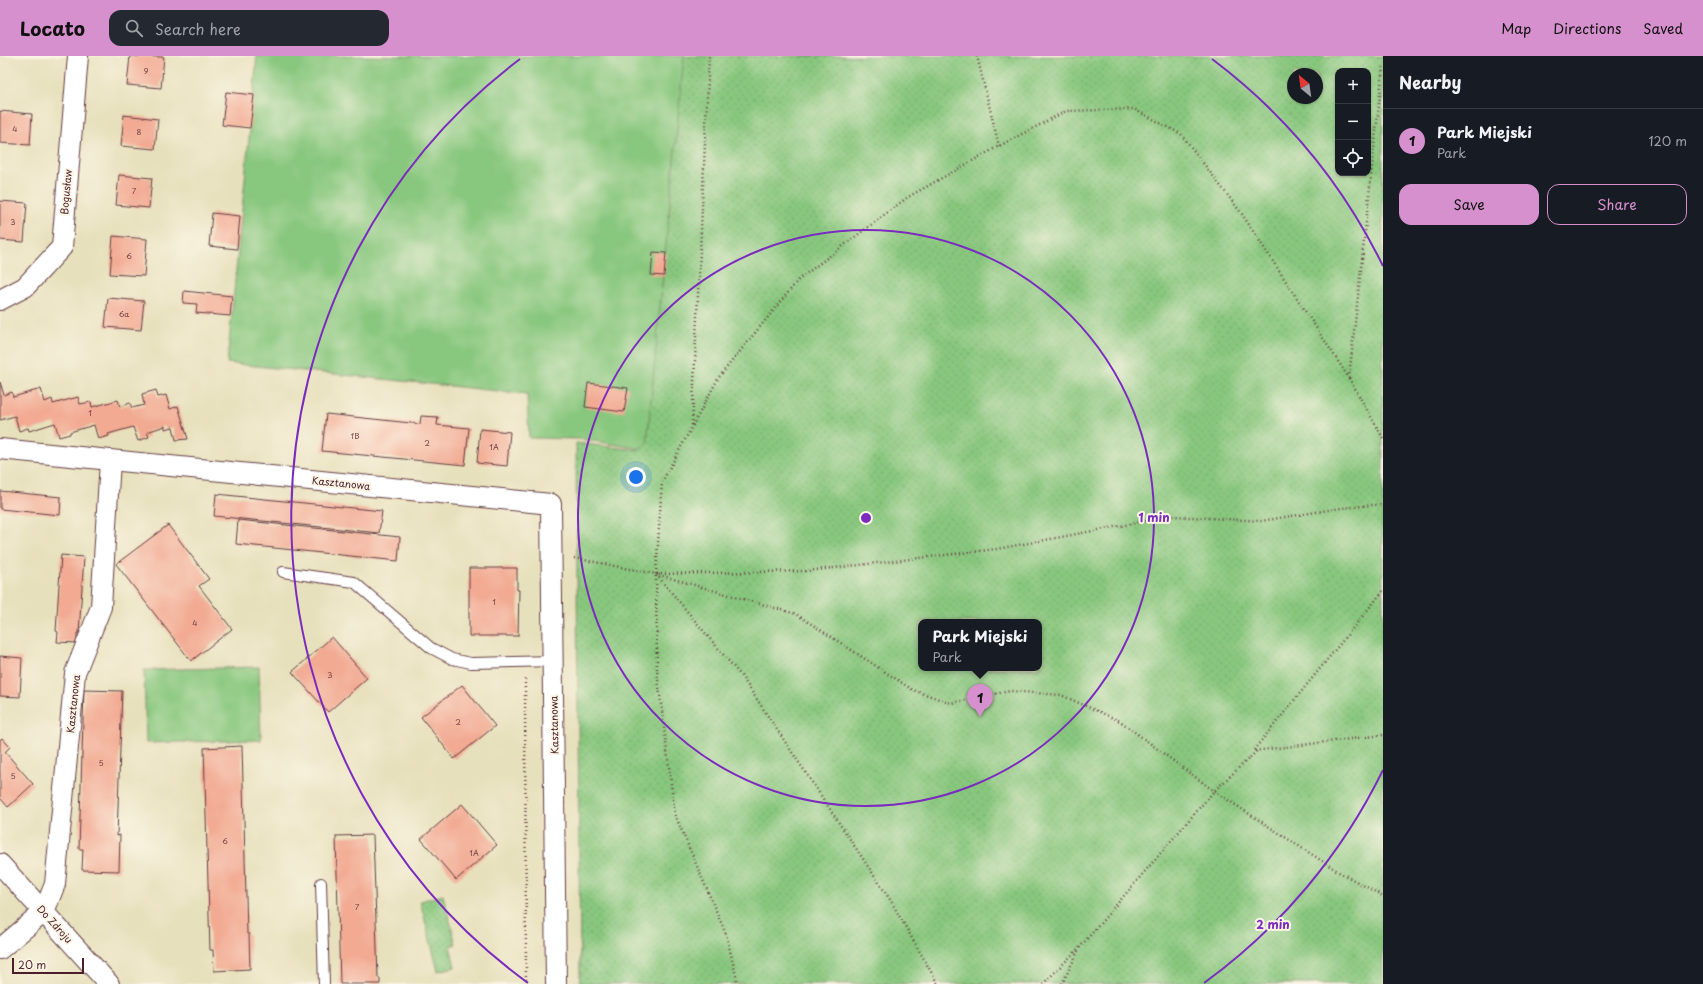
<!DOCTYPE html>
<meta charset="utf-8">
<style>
:root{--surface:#171b24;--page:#242831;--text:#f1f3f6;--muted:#9ea1a6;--line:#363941;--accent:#d690ce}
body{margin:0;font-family:"Playpen Sans",sans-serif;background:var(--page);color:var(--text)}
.controls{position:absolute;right:12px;top:12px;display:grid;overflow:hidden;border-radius:8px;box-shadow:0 1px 3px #0004}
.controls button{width:36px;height:36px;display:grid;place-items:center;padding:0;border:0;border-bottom:1px solid var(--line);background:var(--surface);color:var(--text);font:20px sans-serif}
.compass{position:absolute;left:1287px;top:12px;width:36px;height:36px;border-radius:50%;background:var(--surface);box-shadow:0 1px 3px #0004;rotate:331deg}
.scale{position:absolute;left:12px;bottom:10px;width:72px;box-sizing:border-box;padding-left:4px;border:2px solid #4a1f2b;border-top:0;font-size:11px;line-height:14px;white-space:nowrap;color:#4a1f2b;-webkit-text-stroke:3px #fcf5e5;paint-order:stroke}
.you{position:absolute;left:636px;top:421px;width:14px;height:14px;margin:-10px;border:3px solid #fff;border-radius:50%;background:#1a73e8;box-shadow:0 0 0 6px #1a73e833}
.badge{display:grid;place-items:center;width:26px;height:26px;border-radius:50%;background:var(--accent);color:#111;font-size:13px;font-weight:700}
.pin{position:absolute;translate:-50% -33px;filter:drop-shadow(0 1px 2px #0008)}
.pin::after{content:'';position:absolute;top:21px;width:14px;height:12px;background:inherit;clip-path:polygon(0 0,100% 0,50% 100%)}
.popup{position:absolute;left:918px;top:563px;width:124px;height:52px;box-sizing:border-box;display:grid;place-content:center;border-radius:8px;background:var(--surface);filter:drop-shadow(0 1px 3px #0005);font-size:13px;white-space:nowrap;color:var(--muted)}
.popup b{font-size:15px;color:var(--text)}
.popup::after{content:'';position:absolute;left:50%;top:100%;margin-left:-8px;border:8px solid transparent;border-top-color:var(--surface)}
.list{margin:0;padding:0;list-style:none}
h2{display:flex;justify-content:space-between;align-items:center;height:52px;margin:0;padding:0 16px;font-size:17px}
h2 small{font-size:13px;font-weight:400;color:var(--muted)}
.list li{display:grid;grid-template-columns:26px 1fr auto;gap:12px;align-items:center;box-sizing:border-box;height:64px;padding:0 16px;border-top:1px solid var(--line)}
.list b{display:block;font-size:15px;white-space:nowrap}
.list p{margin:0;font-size:13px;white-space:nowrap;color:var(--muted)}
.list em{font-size:13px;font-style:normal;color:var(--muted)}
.actions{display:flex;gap:8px;padding:12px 16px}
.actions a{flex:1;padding:9px 0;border:1px solid var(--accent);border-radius:12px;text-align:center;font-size:14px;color:var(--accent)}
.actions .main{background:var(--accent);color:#111}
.icon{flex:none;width:22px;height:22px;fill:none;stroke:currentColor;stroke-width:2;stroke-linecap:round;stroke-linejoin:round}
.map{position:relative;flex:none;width:1383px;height:928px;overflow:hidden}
header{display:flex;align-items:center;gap:24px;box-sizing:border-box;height:56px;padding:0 20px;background:var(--accent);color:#111}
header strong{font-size:19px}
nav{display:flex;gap:22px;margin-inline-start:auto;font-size:14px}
.search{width:280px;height:36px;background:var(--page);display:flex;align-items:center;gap:10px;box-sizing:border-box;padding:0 14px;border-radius:12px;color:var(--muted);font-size:15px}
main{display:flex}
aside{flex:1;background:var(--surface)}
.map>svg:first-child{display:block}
.grass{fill:#88c77e;stroke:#697354}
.park{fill:url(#park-dots);stroke:#697354;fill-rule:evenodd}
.building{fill:#f2aa93}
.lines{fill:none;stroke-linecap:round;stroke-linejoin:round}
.service-casing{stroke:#623c41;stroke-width:12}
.minor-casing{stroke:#623c41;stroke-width:22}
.path{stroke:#623c41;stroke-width:2.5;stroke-dasharray:1 3;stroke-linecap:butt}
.service{stroke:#fff;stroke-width:10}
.minor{stroke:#fff;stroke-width:20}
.ring{fill:none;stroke:#7b2cbf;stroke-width:2}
.labels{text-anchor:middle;stroke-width:4;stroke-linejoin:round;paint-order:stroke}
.number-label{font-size:8px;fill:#744245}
.street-label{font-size:10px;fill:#4a1f2b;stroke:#fcf5e5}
.centre{fill:#7b2cbf;stroke:#fcf5e5;stroke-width:2}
.ring-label{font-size:12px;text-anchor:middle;font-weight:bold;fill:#7b2cbf;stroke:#fcf5e5;stroke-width:4;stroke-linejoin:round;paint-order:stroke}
</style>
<header>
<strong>Locato</strong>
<div class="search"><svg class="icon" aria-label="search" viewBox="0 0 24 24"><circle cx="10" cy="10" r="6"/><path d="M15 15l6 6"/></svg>Search here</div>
<nav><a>Map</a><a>Directions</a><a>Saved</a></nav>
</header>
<main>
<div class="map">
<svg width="1383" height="928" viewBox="0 0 1383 928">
<defs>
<pattern id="park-dots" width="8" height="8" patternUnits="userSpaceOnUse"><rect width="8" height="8" fill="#88c77e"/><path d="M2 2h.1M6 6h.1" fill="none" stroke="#77aa6d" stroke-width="1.8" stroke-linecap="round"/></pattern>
</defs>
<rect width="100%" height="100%" fill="#fcf5e5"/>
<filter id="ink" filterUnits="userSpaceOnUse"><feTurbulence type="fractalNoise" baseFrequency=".025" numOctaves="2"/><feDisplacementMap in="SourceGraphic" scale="8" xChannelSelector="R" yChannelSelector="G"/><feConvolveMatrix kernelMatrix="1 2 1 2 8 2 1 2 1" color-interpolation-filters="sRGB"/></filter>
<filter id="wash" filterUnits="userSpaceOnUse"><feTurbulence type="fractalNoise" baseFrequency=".012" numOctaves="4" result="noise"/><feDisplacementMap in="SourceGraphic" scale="16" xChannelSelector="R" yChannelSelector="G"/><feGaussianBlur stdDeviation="0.9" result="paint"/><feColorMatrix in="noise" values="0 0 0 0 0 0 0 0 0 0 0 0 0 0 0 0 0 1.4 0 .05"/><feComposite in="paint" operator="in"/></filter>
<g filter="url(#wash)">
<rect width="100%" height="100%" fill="#e7e0bc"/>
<!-- grass -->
<g class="grass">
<path d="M257 0H685L649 386 641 393 581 383 529 382 527 338 227 307Z"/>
<path d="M259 611 261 684 146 687 144 614Z"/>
</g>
<!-- park -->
<g class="park">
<path d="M684 0H1383V928H580L576 387 638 394 647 387ZM1338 15H1368V117H1338ZM1293 18H1317V42H1293ZM921 566H1039V612H921Z"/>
<path d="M443 839 456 888 450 890 455 911 438 915 420 845Z"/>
</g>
<g id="blocks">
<!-- building -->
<g class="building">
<path d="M130 0 164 1 161 32 127 29Z"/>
<path d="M226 36 254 39 250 72 222 69Z"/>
<path d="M0 55 32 58 30 89 0 87Z"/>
<path d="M124 59 158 63 155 93 121 90Z"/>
<path d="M119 119 152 122 149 152 116 149Z"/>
<path d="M0 145 27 147 24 186 0 184Z"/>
<path d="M212 157 240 160 237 193 209 190Z"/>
<path d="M113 180 147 183 144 220 110 218Z"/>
<path d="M653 196 666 197 664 220 651 219Z"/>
<path d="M184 235 232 240 230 260 196 257 197 248 183 247Z"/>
<path d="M108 242 144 245 141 274 105 271Z"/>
<path d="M0 326 4 339 12 336 13 341 41 333 45 346 52 343 53 348 78 341 80 348 91 346 92 351 118 344 120 351 130 347 132 352 144 349 142 338 156 334 158 341 166 339 170 353 178 350 188 383 176 384 173 371 165 373V370L147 376 149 381 138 385 133 371 108 378 109 380 98 383 94 369 70 376V378L59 381 55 367 29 375 28 372 19 375 15 360 0 364Z"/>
<path d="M588 327 628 332 624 356 585 351Z"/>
<path d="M326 358 420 368 421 360 438 361 437 369 469 372 465 409 322 395Z"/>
<path d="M480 373 510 376 507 410 477 407Z"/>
<path d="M0 435 61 441 60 459 0 453Z"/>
<path d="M216 438 382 455 379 477 214 460Z"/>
<path d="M238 464 400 481 398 505 236 488Z"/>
<path d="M168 469 209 523 199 530 232 573 191 605 116 508Z"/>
<path d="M61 499 84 501 79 577H77V587L57 586 58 576 56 575Z"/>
<path d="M469 512H517V534H519L518 580H469Z"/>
<path d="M332 581 367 622 328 656 292 616Z"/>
<path d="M0 600 22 602 20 641 0 640Z"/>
<path d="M462 629 495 670 454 703 421 661Z"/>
<path d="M84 634 122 635 117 780 120 779 119 815 82 814 83 793H79Z"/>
<path d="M2 682 10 691 5 696 33 728 8 751 0 742V684Z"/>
<path d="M242 690 247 878H249L250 913 214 915 213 894H210L204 692Z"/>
<path d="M462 748 497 789 456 824 421 783Z"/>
<path d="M373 779 378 922H380V928H340L336 780Z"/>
</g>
</g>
</g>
<g filter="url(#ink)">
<use href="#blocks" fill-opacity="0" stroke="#623c41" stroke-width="1"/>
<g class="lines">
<!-- service casing -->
<g class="service-casing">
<g id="service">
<path d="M283 516 354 526 431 592 452 603 471 607 553 605"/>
<path d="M321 827 324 928"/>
</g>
</g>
<!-- minor casing -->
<g class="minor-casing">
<g id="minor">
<path d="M0 244 25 231 62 191 78 0"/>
<path d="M0 393 551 448 556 928"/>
<path d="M0 808 109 928"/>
<path d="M0 893 44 856 55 828 75 617 101 551 110 405"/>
</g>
</g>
<!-- path -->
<g class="path">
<path d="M977 0 999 90"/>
<path d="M1383 11 1349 322 1242 158 1181 78 1134 53 1066 55 999 90 908 141 799 223 719 321 662 426 656 518 796 558 913 634 951 647 1010 635 1061 639 1120 665 1214 735 1339 816 1383 840"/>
<path d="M1349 322 1383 382"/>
<path d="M692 369 709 0"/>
<path d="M574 502 656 518 742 621 891 845 938 928"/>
<path d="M1383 535 1253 695 1383 679"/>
<path d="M525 623 526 928"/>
<path d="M738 928 726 878 675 759 657 615 656 518 807 515 997 493 1173 460 1261 465 1341 452 1383 448"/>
<path d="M1043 928 1078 893"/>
<path d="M1062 928 1080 891 1214 735 1257 695"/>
</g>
<!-- service -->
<use href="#service" class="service"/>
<!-- minor -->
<use href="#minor" class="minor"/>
</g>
</g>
<!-- distance rings -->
<g class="ring">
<circle cx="866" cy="462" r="288"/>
<path d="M1383 714A575 575 0 0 1 1204 927M528 927A575 575 0 0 1 520 3M1212 3A575 575 0 0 1 1383 210"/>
</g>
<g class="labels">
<!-- number labels -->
<g class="number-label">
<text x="146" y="18">9</text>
<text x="15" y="76">4</text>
<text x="139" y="79">8</text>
<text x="134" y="138">7</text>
<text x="13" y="169">3</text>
<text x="129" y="203">6</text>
<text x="124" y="261">6a</text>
<text x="90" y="360">1</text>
<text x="355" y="383">1B</text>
<text x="427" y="390">2</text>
<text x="494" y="394">1A</text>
<text x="494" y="549">1</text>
<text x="195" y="570">4</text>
<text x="330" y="622">3</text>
<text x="458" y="669">2</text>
<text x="101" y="710">5</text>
<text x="13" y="723">5</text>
<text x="225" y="788">6</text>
<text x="474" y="800">1A</text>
<text x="357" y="854">7</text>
</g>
<!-- street labels -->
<g class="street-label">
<text transform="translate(66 136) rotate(-85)" y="4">Bogusław</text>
<text transform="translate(341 427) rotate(6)" y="4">Kasztanowa</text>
<text transform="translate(73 648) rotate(-84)" y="4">Kasztanowa</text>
<text transform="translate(554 669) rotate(-91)" y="4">Kasztanowa</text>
<text transform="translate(55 868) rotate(48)" y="4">Do Zdroju</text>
</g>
</g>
<circle cx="866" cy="462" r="6" class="centre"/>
<g class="ring-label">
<text x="1154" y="466">1 min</text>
<text x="1273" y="873">2 min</text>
</g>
</svg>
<div class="controls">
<button>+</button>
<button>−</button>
<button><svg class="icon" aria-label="locate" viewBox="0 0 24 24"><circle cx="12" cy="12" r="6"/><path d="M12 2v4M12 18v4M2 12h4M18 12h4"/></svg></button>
</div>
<svg class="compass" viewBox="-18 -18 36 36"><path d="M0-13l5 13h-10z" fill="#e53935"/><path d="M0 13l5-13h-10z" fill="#9ea1a6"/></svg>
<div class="scale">20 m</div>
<div class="you"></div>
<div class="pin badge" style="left:980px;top:661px">1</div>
<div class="popup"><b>Park Miejski</b>Park</div>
</div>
<aside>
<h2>Nearby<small></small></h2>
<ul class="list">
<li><span class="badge">1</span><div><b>Park Miejski</b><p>Park</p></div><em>120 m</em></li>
</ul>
<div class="actions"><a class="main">Save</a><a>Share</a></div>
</aside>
</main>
